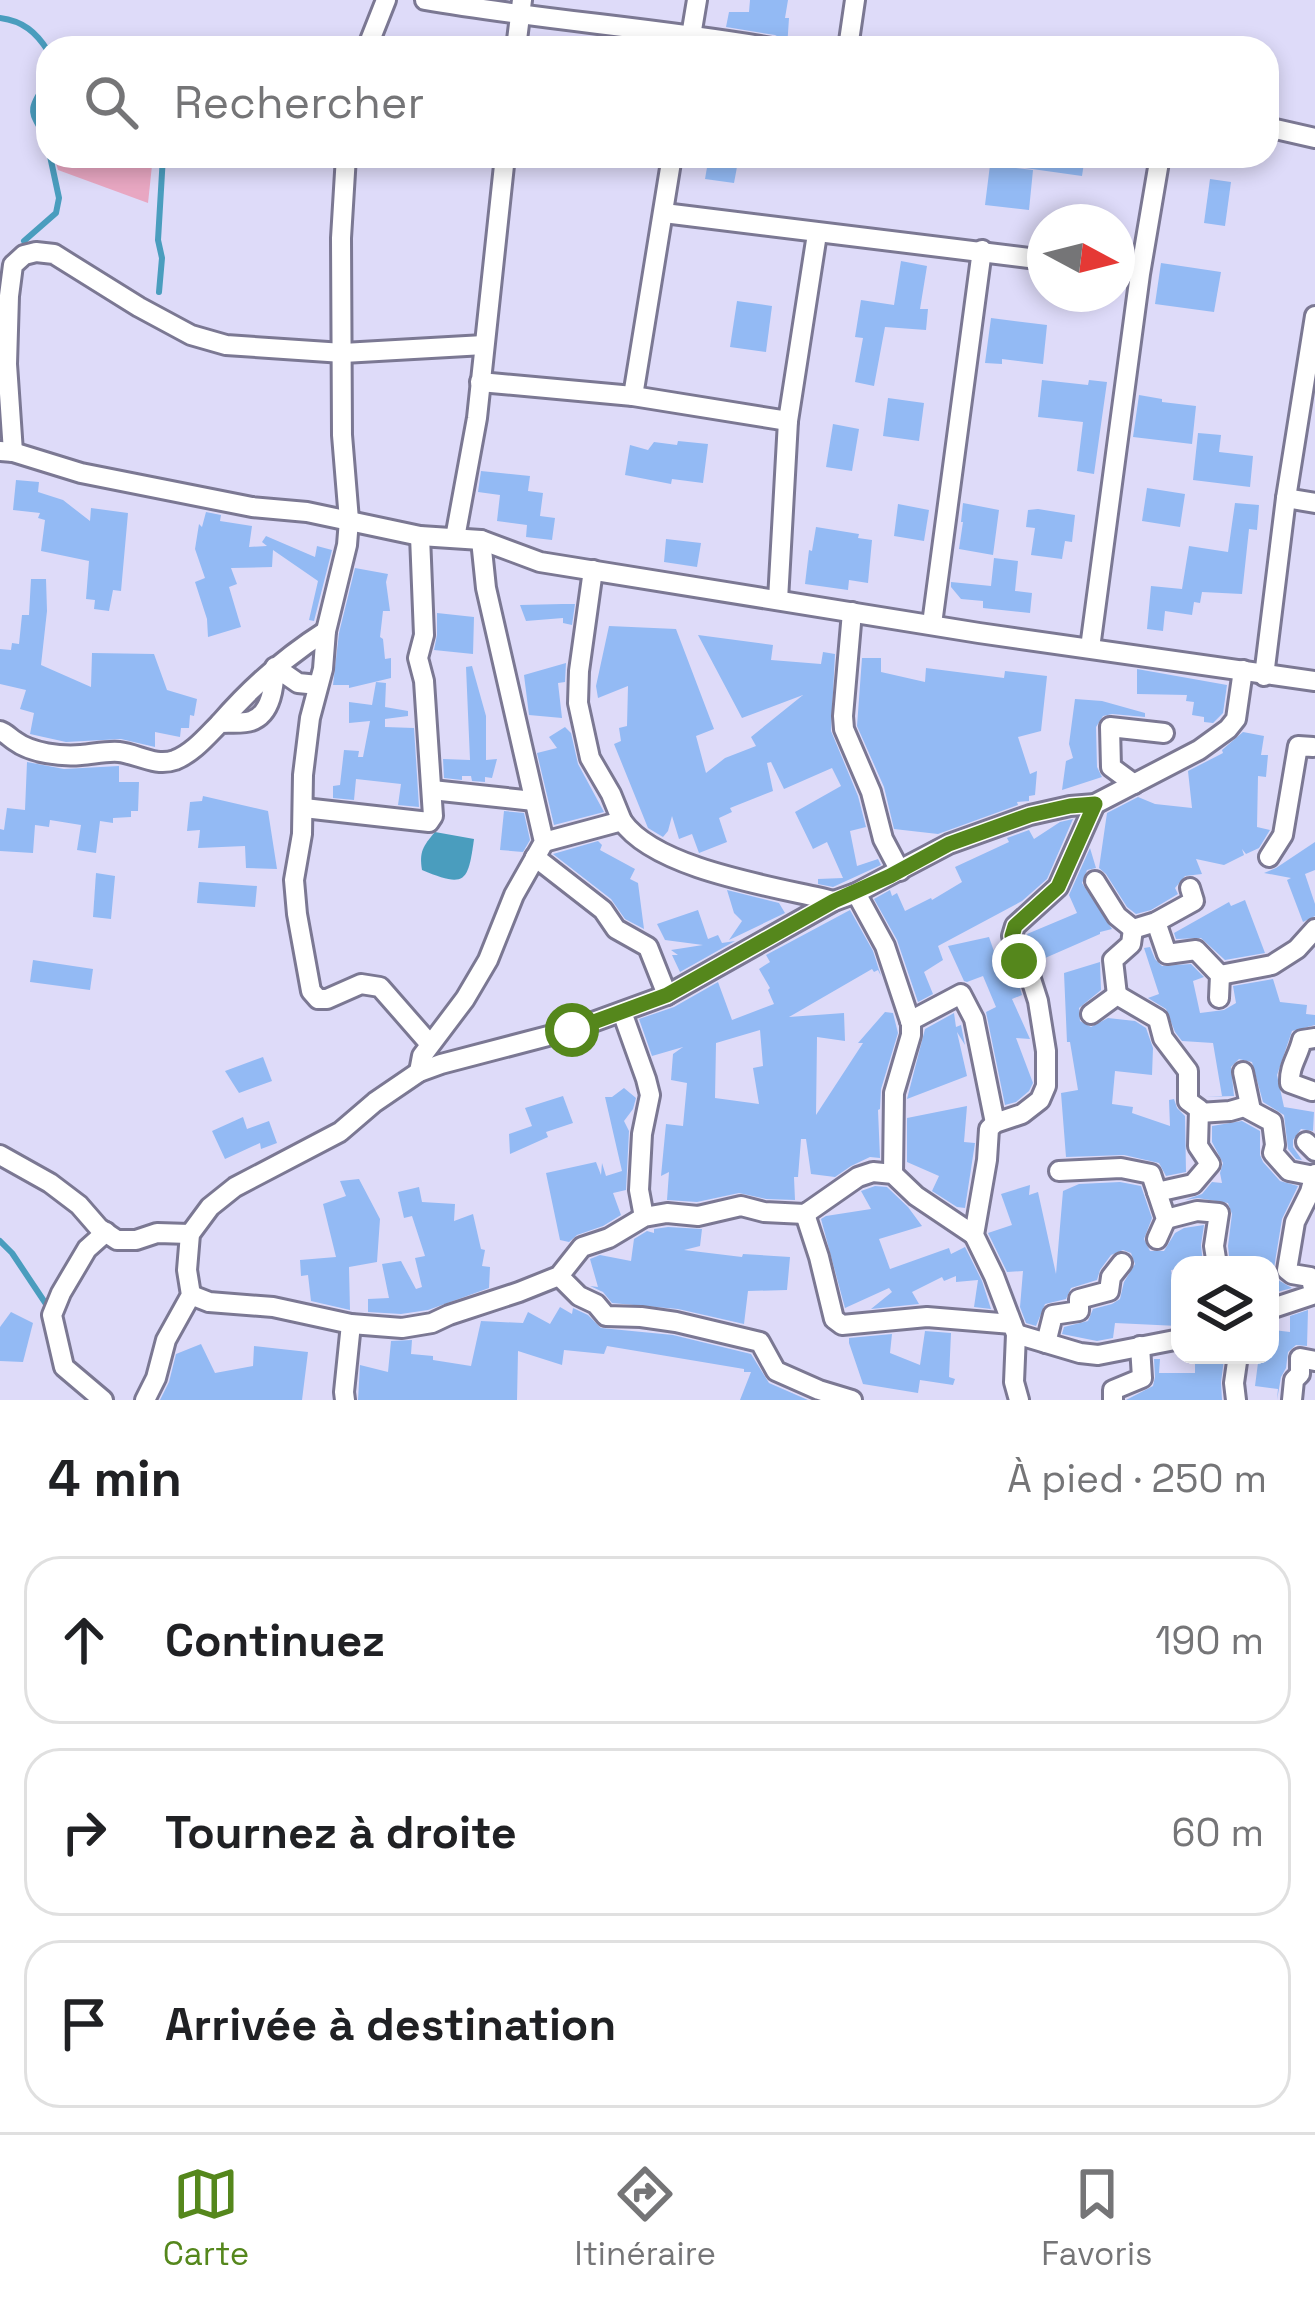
<!DOCTYPE html>
<html lang="fr">
<meta charset="utf-8">
<style>
:root{--surface:#fff;--page:#f6f6f6;--text:#202124;--muted:#757577;--line:#e0e0e0;--accent:#55871c}
body{margin:0;font-family:"Space Grotesk",sans-serif;background:var(--page);color:var(--text)}
.controls{position:absolute;right:36px;bottom:36px;display:grid;overflow:hidden;border-radius:24px;box-shadow:0 6px 18px #0003}
.controls button{width:108px;height:108px;display:grid;place-items:center;padding:0;border:0;border-bottom:3px solid var(--line);background:var(--surface);color:var(--text);font:60px sans-serif}
.compass{position:absolute;left:1027px;top:204px;width:108px;height:108px;border-radius:50%;background:var(--surface);box-shadow:0 6px 18px #0003;rotate:97deg}
.stop{position:absolute;width:36px;height:36px;margin:-27px;border:9px solid #55871c;border-radius:50%;background:#fff}
.stop.end{background:#55871c;border-color:#fff;box-shadow:0 3px 12px #0008}
.list{margin:0;padding:0;list-style:none}
h2{display:flex;justify-content:space-between;align-items:center;height:156px;margin:0;padding:0 48px;font-size:51px}
h2 small{font-size:39px;font-weight:400;color:var(--muted)}
.list li{display:grid;grid-template-columns:78px 1fr auto;gap:36px;align-items:center;box-sizing:border-box;height:168px;margin:0 24px 24px;padding:0 24px;border:3px solid var(--line);border-radius:36px}
.list b{display:block;font-size:45px;white-space:nowrap}
.list em{font-size:39px;font-style:normal;color:var(--muted)}
.icon{flex:none;width:66px;height:66px;fill:none;stroke:currentColor;stroke-width:2;stroke-linecap:round;stroke-linejoin:round}
.map{position:relative;flex:none;width:1315px;height:1400px;overflow:hidden}
.search{position:absolute;background:var(--surface);box-shadow:0 6px 18px #0003;left:36px;right:36px;top:36px;height:132px;display:flex;align-items:center;gap:30px;box-sizing:border-box;padding:0 42px;border-radius:36px;color:var(--muted);font-size:45px}
.sheet{height:732px;background:var(--surface)}
nav{display:flex;justify-content:space-around;align-items:center;box-sizing:border-box;height:168px;border-top:3px solid var(--line);background:var(--surface);font-size:33px;color:var(--muted)}
nav a{display:grid;justify-items:center;gap:6px}
nav .on{color:var(--accent)}
.map>svg:first-child{display:block}
.green{fill:#e8a7c2}
.water{fill:#4a9dbe}
.lines{fill:none;stroke-linecap:round;stroke-linejoin:round}
.stream{stroke:#4a9dbe;stroke-width:6}
.building{fill:#93baf4;fill-rule:evenodd}
.minor-casing{stroke:#7b7893;stroke-width:24}
.minor{stroke:#fff;stroke-width:18}
.route{stroke:#55871c;stroke-width:15}
</style>
<div class="map">
<svg width="1315" height="1400" viewBox="0 0 1315 1400">
<rect width="100%" height="100%" fill="#dedbf9"/>
<!-- green -->
<path class="green" d="M54 156H153L148 203 58 170Z"/>
<!-- water -->
<path class="water" d="M435 832 474 839C468 883 465 888 422 870 419 852 423 846 435 832Z"/>
<g class="lines">
<!-- stream -->
<g class="stream">
<path d="M0 18C23 21 36 32 48 51"/>
<path d="M48 81C20 119 38 112 48 148"/>
<path d="M24 241 56 213 59 198 50 156"/>
<path d="M159 292 162 258 158 240 163 156"/>
<path d="M0 1241 12 1253 48 1307"/>
</g>
</g>
<!-- building -->
<g class="building">
<path d="M750 0H788L785 18H789L787 48 781 38 775 35 726 27 729 12H749Z"/>
<path d="M709 156H739L734 183 705 179Z"/>
<path d="M1012 156H1085L1082 176 1011 166Z"/>
<path d="M990 165 1033 170 1029 210 985 205Z"/>
<path d="M1210 179 1231 182 1225 226 1204 223Z"/>
<path d="M901 261 927 266 920 309H928L926 330 885 327 874 386 855 382 863 338 855 337 861 300 894 305Z"/>
<path d="M1161 263 1221 272 1214 312 1155 304Z"/>
<path d="M737 301 772 306 766 352 730 347Z"/>
<path d="M991 318 1047 325 1043 364 1002 359V364L985 363Z"/>
<path d="M1042 380 1088 385 1089 380 1107 382 1094 474 1077 471 1083 422 1038 417Z"/>
<path d="M1139 395 1162 399V402L1196 406 1192 444 1133 437Z"/>
<path d="M888 398 924 403 919 441 883 436Z"/>
<path d="M833 424 859 429 852 471 826 467Z"/>
<path d="M1198 433 1221 435 1219 452 1253 456 1250 487 1193 480Z"/>
<path d="M678 441 708 444 703 483 672 479 671 484 625 475 630 445 648 450 654 442 677 445Z"/>
<path d="M481 471 530 476 528 491 543 493 540 516 555 518 552 540 526 537 527 525 497 521 500 495 478 492Z"/>
<path d="M16 480 39 482 38 492 63 500 90 521 91 508 128 513 121 591 113 590 109 611 94 609 95 600 86 599 89 561 41 551 45 520 38 518 40 513 13 510Z"/>
<path d="M1147 488 1185 494 1180 527 1142 521Z"/>
<path d="M963 503 999 510 993 555 959 549 963 522H961Z"/>
<path d="M1235 503 1259 505 1257 530 1249 529 1242 594 1202 592 1200 603 1194 602 1192 615 1165 611 1163 631 1147 629 1151 586 1182 589 1189 546 1228 552Z"/>
<path d="M898 504 929 510 924 541 894 536Z"/>
<path d="M1038 509 1075 515 1072 542 1065 541 1062 559 1031 555 1035 528 1026 527 1028 510Z"/>
<path d="M206 512 221 515 220 521 252 526 249 547 267 546 262 542 266 536 315 557 317 546 332 550 314 621 309 620 318 581 273 550 272 567 231 568 237 584 229 587 241 627 208 637 207 619 195 582 205 578 195 549 199 524 202 527Z"/>
<path d="M816 527 859 534 858 538 872 540 868 583 849 580 848 590 805 584 809 550 812 551Z"/>
<path d="M666 539 701 543 697 567 664 562Z"/>
<path d="M994 558 1018 561 1015 591 1032 593 1030 613 983 608V601L961 599 951 587V582L991 586Z"/>
<path d="M355 568 388 574 386 582 390 611H383L380 637 383 639 385 659 391 658V678L349 688V685H333L339 633Z"/>
<path d="M31 579H46L47 611 41 665 91 687 92 653 154 654 167 690 197 699 194 716 190 715 189 728H181L180 737 155 732V747L121 739 66 742 30 734 34 713 20 709 26 690 0 684V649L11 650 12 643 19 644 22 615H29Z"/>
<path d="M562 604H575L572 625 563 623V618L526 621 520 605Z"/>
<path d="M437 613 474 617 473 654 434 650 437 635Z"/>
<path d="M609 626 676 629 714 729 696 736 706 773 725 758 756 746 751 737 803 695 742 718 698 635 773 645 771 660 821 664 823 652 835 654 831 731 858 796 866 827 850 831 857 866 878 859 881 865 833 887 818 884V879L843 878 827 842 813 849 795 812 841 786 832 768 784 789 771 762 767 763 773 791 730 808 732 812 719 818 727 842 699 853 692 834 679 839 672 816 668 831 663 837 648 828 614 744 621 741 619 728 627 726 628 686 598 698 596 686Z"/>
<path d="M862 658H881V672L925 682 926 668 1004 678 1005 671 1047 676 1041 731 1018 737 1030 774 1037 771 1035 795 1029 796V801L1017 802 1018 805 938 834 894 829 884 787 857 726Z"/>
<path d="M566 663 565 682 558 683 562 718 529 715 524 675Z"/>
<path d="M472 666 486 716V760L497 759 492 778 485 777V782L472 781 471 776H462V780L444 778 443 759 470 760 466 667Z"/>
<path d="M1137 669 1227 685 1223 713 1213 723 1204 722V717L1192 715 1194 702 1186 701 1187 695 1137 694Z"/>
<path d="M376 682 386 683 385 707 408 711V716L385 719V727L414 728 419 807 398 805 401 784 356 779 354 800 333 798V786L340 785 344 750 359 751 358 757H363L370 721 349 723V702L372 705Z"/>
<path d="M1075 699 1102 701 1145 713V717L1112 714 1103 716 1096 727 1097 767 1102 777 1062 790 1066 761 1073 758 1069 744Z"/>
<path d="M565 727 571 733 578 764 604 812 554 825 537 753 557 748 549 737Z"/>
<path d="M1243 732 1264 736 1261 755H1268L1266 777 1258 776 1257 827 1270 830 1259 848 1246 854 1242 849 1244 855 1224 865 1196 859 1202 874 1185 876 1175 888 1178 894 1151 910 1136 914 1127 907 1106 874 1099 868 1107 813 1138 797 1155 804 1192 808 1188 771 1223 753 1222 750Z"/>
<path d="M27 762 64 769 119 766V782H139L138 811H131V817L113 818V823L100 821 96 853 77 850 81 825 50 820 49 827 35 825 33 853 0 851V829L4 830 7 808 25 810Z"/>
<path d="M203 796 268 811 277 869 246 868 245 846 198 848 200 830 187 831 190 802 202 801Z"/>
<path d="M504 811 524 813 530 840 523 852 500 850Z"/>
<path d="M1073 819 1047 879 1022 901 938 946 943 960 924 972 933 994 918 1002 897 940 874 899 890 890 892 896 897 893 905 911 931 898 932 900 962 882 955 867 1009 842 1007 838 1029 830 1034 839 1060 822Z"/>
<path d="M598 841 602 845 600 850 635 869 630 879 638 883 644 929 625 919 611 899 553 854Z"/>
<path d="M1315 842V870L1305 874 1315 904V916L1303 922 1287 880 1291 878 1264 873 1276 868Z"/>
<path d="M1090 848 1096 868 1087 870 1082 883 1112 929 1100 932V934L1036 962 1027 934 1077 913 1069 895Z"/>
<path d="M96 873 115 876 111 919 93 917Z"/>
<path d="M199 882 257 886 255 907 197 903Z"/>
<path d="M727 890 779 903 785 913 729 940 742 921 734 913Z"/>
<path d="M1245 900 1265 953 1225 960 1201 938 1176 939 1174 933 1229 902 1231 906Z"/>
<path d="M698 910 708 939 718 935 722 943 735 941 680 972 672 955H678L671 950 703 945 665 940 657 924Z"/>
<path d="M850 910 873 951 881 976 878 970 874 972 872 969 789 1017 844 1013 845 1041 817 1037 816 1115 863 1043H858L885 1012 893 1013 898 1033 881 1089 880 1109 878 1110 880 1158 870 1157 851 1166 835 1177 811 1174 806 1139H801L798 1177H794L795 1200 766 1199 739 1193 697 1202 667 1200 669 1172 661 1176 666 1124 683 1126 687 1083 671 1080 673 1054 683 1047 652 1056 639 1019 674 1007 718 982 732 1020 774 1004 768 990 770 988 759 969 770 962 766 955ZM760 1030 763 1066 753 1068 759 1104 715 1098 716 1043Z"/>
<path d="M989 937 997 960 1004 958 1019 985 1022 995 1012 999 1030 1039 1016 1038 1033 1083 1029 1091 1016 1102 1005 1105 986 1012 996 1007 983 976 967 982 964 981 948 946Z"/>
<path d="M1150 947 1155 959 1162 966 1191 964 1204 977 1193 981 1200 1013 1224 1010 1236 1003 1233 986 1273 979 1280 1002 1307 1005 1306 1014 1315 1015V1025L1292 1031 1277 1075 1284 1107 1314 1112 1313 1131 1301 1129 1293 1140V1147L1302 1160 1296 1159 1288 1149 1284 1115 1263 1102 1252 1062 1239 1059 1231 1067 1234 1096 1205 1097 1222 1096 1213 1043 1182 1041 1175 1032 1166 1009 1148 998 1159 994 1144 948Z"/>
<path d="M33 960 93 969 90 990 30 982Z"/>
<path d="M1100 962 1101 990 1079 1008 1080 1021 1091 1027 1108 1018 1135 1021 1146 1028 1153 1048 1152 1075 1115 1071 1112 1104 1133 1107 1132 1113 1170 1126 1169 1100 1174 1099 1177 1108 1185 1116 1186 1172 1166 1176 1159 1163 1124 1155 1066 1157 1061 1093 1078 1090 1070 1042H1067L1064 973Z"/>
<path d="M954 1013 956 1027 961 1025 965 1045 957 1032 967 1076 907 1099 925 1029Z"/>
<path d="M263 1057 272 1081 239 1093 225 1071Z"/>
<path d="M624 1088 636 1098 633 1109 624 1121 629 1131 626 1190 613 1193 621 1215 603 1226 577 1235 569 1242 560 1240 546 1173 596 1162 601 1175 602 1163 606 1176 622 1171 605 1097H612Z"/>
<path d="M563 1096 573 1123 546 1132 548 1137 510 1154 509 1134 532 1126 525 1108Z"/>
<path d="M967 1106 964 1142 975 1143 965 1208 957 1207 932 1191 939 1176 907 1162V1118Z"/>
<path d="M243 1117 247 1129 269 1121 277 1143 261 1149 260 1143 225 1159 212 1131Z"/>
<path d="M1242 1121 1260 1131V1155L1263 1162 1280 1181 1298 1186 1282 1219 1274 1268 1278 1280 1292 1288 1277 1292H1272V1265H1230L1228 1246 1232 1214 1228 1203 1198 1198 1185 1200 1202 1194 1212 1182 1222 1183 1220 1173 1223 1163 1212 1142V1126Z"/>
<path d="M359 1179 380 1219 377 1262 349 1267 350 1310 311 1301 308 1275 301 1276 300 1260 336 1257 323 1204 346 1196 340 1181Z"/>
<path d="M1120 1182 1141 1186 1152 1218 1144 1239 1150 1251H1164L1175 1233 1184 1228 1204 1225 1201 1245 1203 1265H1180V1269L1171 1270 1178 1326 1115 1323 1113 1338 1097 1341 1062 1334 1064 1327 1088 1321 1093 1309 1112 1304 1120 1299 1124 1282 1135 1264 1131 1253 1123 1250 1111 1255 1100 1270 1097 1280 1071 1288 1066 1299 1045 1304 1036 1326 1026 1323 1020 1307 1023 1271 1007 1272 988 1233 1012 1225 1001 1194 1030 1185 1029 1195 1038 1192 1056 1274 1063 1191 1079 1184Z"/>
<path d="M875 1186 887 1187 908 1207 922 1226 879 1239 890 1269 949 1248 951 1254 965 1247 982 1281 991 1309 974 1307 978 1280 956 1282V1276L944 1281 942 1277 912 1292 919 1304 871 1309 892 1292 889 1288 845 1308 821 1219 826 1216 871 1209 861 1191Z"/>
<path d="M419 1187 422 1202 455 1204 454 1221 473 1214 481 1249 485 1250 482 1266 490 1267 489 1288 428 1310 401 1314 368 1312V1299L389 1298 382 1264 401 1261 416 1289 422 1287 415 1258 425 1256 412 1216 404 1218 398 1192Z"/>
<path d="M668 1227 702 1229 700 1246 684 1250 742 1257 743 1254 790 1257 787 1290 748 1291 744 1324 678 1309 612 1303 603 1292 590 1286 598 1287 590 1259 600 1255 631 1261 634 1239 647 1231 654 1233V1229Z"/>
<path d="M560 1307 572 1314 573 1308 588 1315 601 1328 673 1335 751 1354 769 1383 808 1400H740L751 1372H744V1369L607 1346 604 1354 564 1350 562 1365 518 1351 517 1400H358L360 1365 388 1372 391 1341 412 1340 411 1354 433 1356V1360L471 1366 481 1321 523 1323 528 1312 550 1324Z"/>
<path d="M1308 1310 1307 1346 1296 1345 1288 1352 1286 1368 1281 1377 1277 1400 1278 1389 1255 1386 1259 1355H1270L1273 1330 1290 1332V1316Z"/>
<path d="M11 1312 33 1323 23 1362 0 1361V1327Z"/>
<path d="M925 1331 951 1333 949 1377 955 1379 953 1385 920 1380 918 1393 863 1384 849 1343V1338L892 1334 890 1353 920 1365Z"/>
<path d="M201 1344 215 1373 253 1366 254 1346 308 1352 302 1400H160L169 1382 176 1354Z"/>
<path d="M1154 1359H1160L1159 1373H1195V1361L1224 1359 1221 1382 1222 1400H1126L1153 1386 1155 1377Z"/>
</g>
<g class="lines">
<!-- minor casing -->
<g class="minor-casing">
<g id="minor">
<path d="M425 0C540 20 657 28 772 48"/>
<path d="M367 48 386 0"/>
<path d="M516 48 522 0"/>
<path d="M689 48 697 0"/>
<path d="M848 48 855 0"/>
<path d="M1267 127 1315 138"/>
<path d="M346 156 341 238 342 435 349 520 347 545 326 631 323 669 310 718 303 775 302 834 294 880 297 914 311 991 318 999H327L361 984 380 987 429 1043"/>
<path d="M664 213 1045 260"/>
<path d="M480 382 633 396 788 421"/>
<path d="M633 396 672 156"/>
<path d="M0 451 13 452 81 473 252 507 307 512 420 536 481 540 540 562 979 633 1315 681"/>
<path d="M13 452 7 364 9 296 13 265 24 255 36 252 54 254 139 307 191 335 226 345 343 353 484 345"/>
<path d="M1286 498 1315 503"/>
<path d="M455 538 477 418 505 156"/>
<path d="M593 570 579 671 578 703 590 758 611 794 622 821"/>
<path d="M778 600 788 421 817 234"/>
<path d="M852 612 843 716 844 729 871 792 883 839 900 871"/>
<path d="M932 624 982 250"/>
<path d="M1090 648 1140 274 1160 156"/>
<path d="M1264 676 1286 498 1315 316"/>
<path d="M220 723C252 686 285 657 326 631"/>
<path d="M0 731C6 733 10 738 15 741 31 753 62 757 81 755 94 754 106 751 119 752 138 754 155 767 175 760 193 753 207 736 220 723 229 722 243 724 251 721 272 714 274 685 275 667L298 683 318 685"/>
<path d="M1134 784 1111 767 1110 727 1164 733"/>
<path d="M432 790 534 801"/>
<path d="M304 808 429 822 433 816 424 681 418 658 424 635 420 536"/>
<path d="M544 842 622 821C656 870 777 887 834 901"/>
<path d="M535 857 603 910 616 929 648 947 667 995"/>
<path d="M1269 857 1283 835 1298 746 1313 747"/>
<path d="M1095 881 1117 916 1133 929 1156 922 1194 901 1190 888"/>
<path d="M856 893 885 946 911 1024V1035L894 1093 893 1174"/>
<path d="M1156 922 1167 954 1196 950 1220 975 1219 998"/>
<path d="M1220 975 1272 965 1297 949 1315 929"/>
<path d="M1117 995 1113 960 1131 944 1133 929"/>
<path d="M622 1012 646 1079 650 1095 642 1134 639 1190 644 1217"/>
<path d="M1091 1014 1117 995 1158 1019 1163 1038 1188 1071V1101L1199 1109 1198 1146 1210 1164 1193 1184 1157 1192"/>
<path d="M910 1021 961 994 974 1019 995 1123"/>
<path d="M419 1072 422 1056 465 999 488 960 514 895 544 842 486 588 481 540"/>
<path d="M1243 1072 1251 1110"/>
<path d="M1312 1091 1290 1083C1289 1066 1298 1057 1302 1040L1315 1038"/>
<path d="M1199 1113 1230 1111 1244 1107 1272 1122 1275 1145 1273 1153 1289 1171 1314 1176"/>
<path d="M1306 1142 1315 1151"/>
<path d="M0 1155 50 1183 79 1205 99 1228 117 1240H136L157 1233 190 1234"/>
<path d="M1059 1171 1121 1168 1151 1174 1166 1219 1157 1239"/>
<path d="M805 1214 819 1257 834 1319 842 1325 927 1317 1012 1324"/>
<path d="M1166 1219 1197 1211 1219 1213 1214 1246 1217 1265"/>
<path d="M559 1276 579 1296 596 1304 606 1316 641 1317 676 1322 760 1342 776 1371 819 1390 852 1400"/>
<path d="M191 1295 209 1302 273 1307 351 1324 402 1328 432 1323 449 1315 519 1292 559 1276 582 1247 609 1238 644 1217 667 1213 698 1216 741 1206 764 1212 805 1214 858 1177 873 1172 893 1174 916 1196 974 1235"/>
<path d="M1270 1309 1315 1294 1310 1277 1292 1274 1287 1270 1295 1222 1310 1192 1315 1174"/>
<path d="M1016 1334 1080 1353 1098 1355 1180 1339"/>
<path d="M1046 1343 1053 1315 1079 1311V1299L1109 1291 1111 1277 1122 1263"/>
<path d="M103 1400 64 1367 52 1315 61 1293 87 1249 106 1232"/>
<path d="M145 1400 156 1378 166 1340 191 1295 187 1270 190 1234 210 1207 235 1187 340 1132 375 1102 419 1072 441 1064 571 1030 667 995 834 901 856 893 949 844 1030 815 1070 806 1095 804 1199 750 1228 729 1236 719 1243 670"/>
<path d="M345 1400 344 1392 351 1324"/>
<path d="M1019 1400 1014 1382 1016 1334 994 1276 974 1235 987 1160 989 1129 995 1123 1022 1114 1040 1100 1046 1086V1051L1038 1001 1031 979 1019 961 1012 936 1015 926 1058 887 1095 804"/>
<path d="M1113 1400V1390L1142 1378 1140 1346"/>
<path d="M1236 1400 1234 1383 1238 1355"/>
<path d="M1292 1400 1294 1380 1300 1374V1358L1315 1361"/>
</g>
</g>
<!-- minor -->
<use href="#minor" class="minor"/>
</g>
<g class="lines">
<!-- route -->
<path class="route" d="M572 1030 667 995 834 901 890 876 949 844 1030 815 1070 806 1095 804 1058 887 1015 926 1012 936 1019 961"/>
</g>
</svg>
<div class="controls">
<button><svg class="icon" aria-label="layers" viewBox="0 0 24 24"><path d="M12 4l9 5-9 5-9-5zM3 14l9 5 9-5"/></svg></button>
</div>
<svg class="compass" viewBox="-18 -18 36 36"><path d="M0-13l5 13h-10z" fill="#e53935"/><path d="M0 13l5-13h-10z" fill="#757577"/></svg>
<div class="stop" style="left:572px;top:1030px"></div>
<div class="stop end" style="left:1019px;top:961px"></div>
<div class="search"><svg class="icon" aria-label="search" viewBox="0 0 24 24"><circle cx="10" cy="10" r="6"/><path d="M15 15l6 6"/></svg>Rechercher</div>
</div>
<section class="sheet">
<h2>4 min<small>À pied · 250 m</small></h2>
<ul class="list">
<li><svg class="icon" aria-label="ahead" viewBox="0 0 24 24"><path d="M12 20V5M6 11l6-6 6 6"/></svg><div><b>Continuez</b></div><em>190 m</em></li>
<li><svg class="icon" aria-label="right" viewBox="0 0 24 24"><path d="M7 20v-9h11M14 6l5 5-5 5"/></svg><div><b>Tournez à droite</b></div><em>60 m</em></li>
<li><svg class="icon" aria-label="arrive" viewBox="0 0 24 24"><path d="M6 21V4h12l-3 4 3 4H6"/></svg><div><b>Arrivée à destination</b></div></li>
</ul>
</section>
<nav>
<a class="on"><svg class="icon" aria-label="map" viewBox="0 0 24 24"><path d="M3 6l6-2 6 2 6-2v14l-6 2-6-2-6 2zM9 4v14M15 6v14"/></svg>Carte</a>
<a><svg class="icon" aria-label="directions" viewBox="0 0 24 24"><path d="M12 3l9 9-9 9-9-9zM9 14v-3h6M13 9l2 2-2 2"/></svg>Itinéraire</a>
<a><svg class="icon" aria-label="saved" viewBox="0 0 24 24"><path d="M7 4h10v16l-5-4-5 4z"/></svg>Favoris</a>
</nav>
